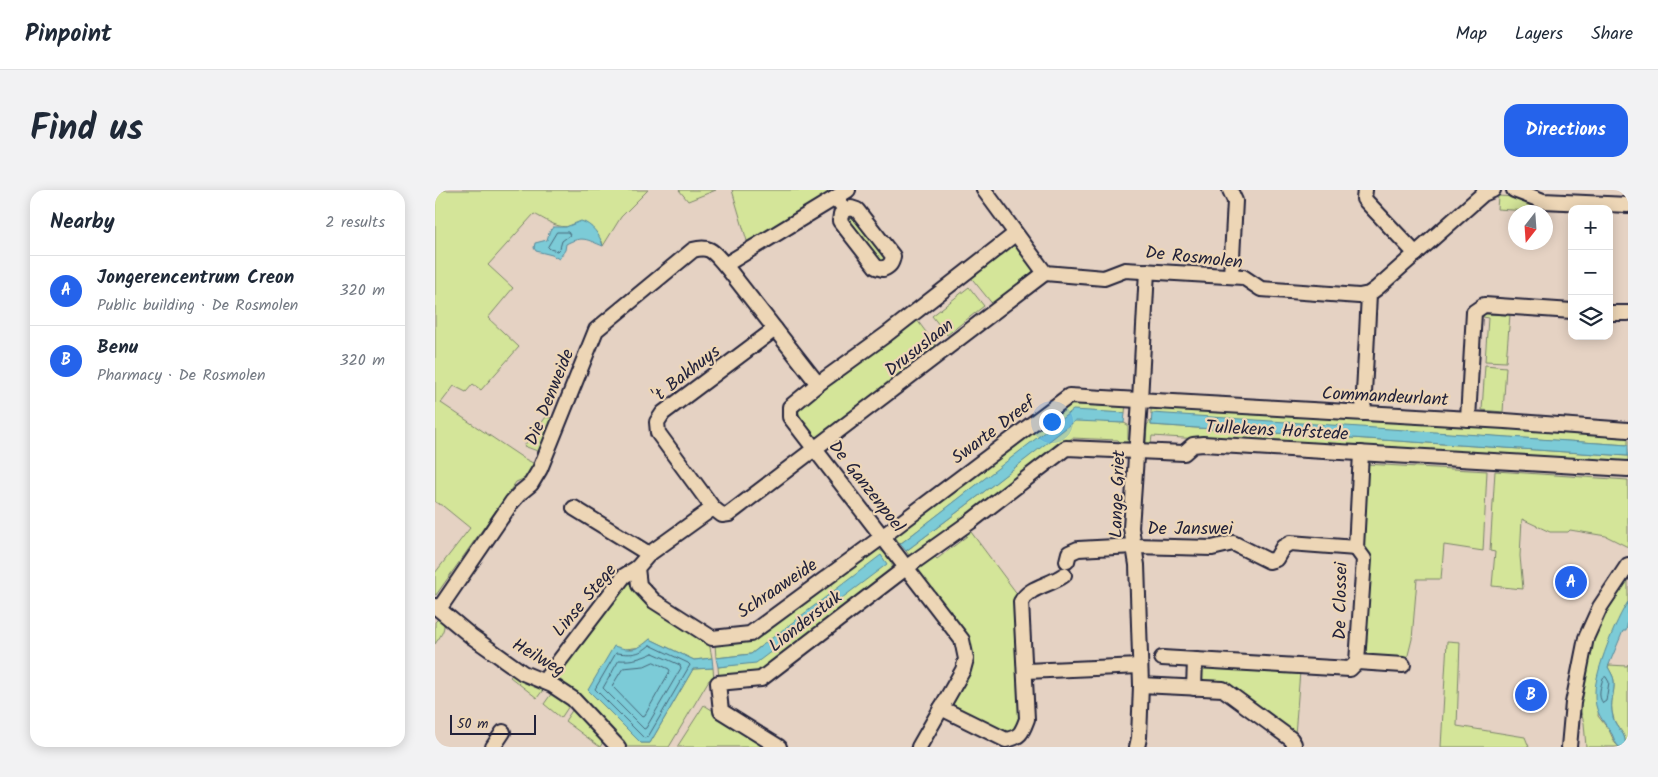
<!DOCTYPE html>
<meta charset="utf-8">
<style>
:root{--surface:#fff;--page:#f2f2f3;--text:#1f2937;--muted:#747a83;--line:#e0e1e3;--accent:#2563eb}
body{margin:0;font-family:Kalam,sans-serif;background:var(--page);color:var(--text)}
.controls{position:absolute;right:15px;top:15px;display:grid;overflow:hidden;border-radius:10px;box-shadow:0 2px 12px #0003}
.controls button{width:45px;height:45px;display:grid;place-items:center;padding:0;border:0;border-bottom:1px solid var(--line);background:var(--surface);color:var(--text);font:25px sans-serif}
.compass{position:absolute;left:1073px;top:15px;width:45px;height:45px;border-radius:50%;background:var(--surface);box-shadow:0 2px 12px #0003;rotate:197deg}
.scale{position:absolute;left:15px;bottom:12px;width:86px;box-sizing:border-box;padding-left:5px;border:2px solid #22223b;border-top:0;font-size:14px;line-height:18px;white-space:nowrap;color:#22223b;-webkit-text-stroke:4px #edd6b6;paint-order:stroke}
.you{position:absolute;left:616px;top:231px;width:18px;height:18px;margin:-12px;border:4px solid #fff;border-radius:50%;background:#1a73e8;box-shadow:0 0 0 8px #1a73e833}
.badge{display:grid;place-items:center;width:32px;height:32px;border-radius:50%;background:var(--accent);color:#fff;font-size:16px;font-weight:700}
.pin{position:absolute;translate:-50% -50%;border:2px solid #fff;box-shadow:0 1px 5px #0006}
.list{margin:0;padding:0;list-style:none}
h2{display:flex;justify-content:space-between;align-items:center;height:65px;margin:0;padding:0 20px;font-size:21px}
h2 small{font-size:16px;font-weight:400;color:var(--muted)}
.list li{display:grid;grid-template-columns:32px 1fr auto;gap:15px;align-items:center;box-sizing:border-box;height:70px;padding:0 20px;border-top:1px solid var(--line)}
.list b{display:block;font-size:19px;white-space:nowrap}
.list p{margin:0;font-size:16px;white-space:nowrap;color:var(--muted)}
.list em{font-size:16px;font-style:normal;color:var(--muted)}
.icon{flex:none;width:28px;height:28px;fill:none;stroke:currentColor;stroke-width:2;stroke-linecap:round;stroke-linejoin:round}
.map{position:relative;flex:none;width:1193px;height:557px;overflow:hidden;border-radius:15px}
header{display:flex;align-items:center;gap:30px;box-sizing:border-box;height:70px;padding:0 25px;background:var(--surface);border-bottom:1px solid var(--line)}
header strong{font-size:24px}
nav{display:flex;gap:28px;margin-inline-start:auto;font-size:18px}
.intro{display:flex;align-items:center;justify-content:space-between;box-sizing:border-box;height:120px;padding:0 30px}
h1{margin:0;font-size:35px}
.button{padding:12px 22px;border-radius:15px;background:var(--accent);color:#fff;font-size:18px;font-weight:700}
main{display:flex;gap:30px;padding:0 30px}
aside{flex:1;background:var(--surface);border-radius:15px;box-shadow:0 2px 12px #0003}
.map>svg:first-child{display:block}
.green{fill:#d4e599;stroke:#7b846a}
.water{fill:#7bcbd7;stroke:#578799}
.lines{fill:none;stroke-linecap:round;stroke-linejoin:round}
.shore{stroke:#466679;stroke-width:1}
.minor-casing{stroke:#22223b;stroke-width:18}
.minor{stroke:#edd6b6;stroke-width:14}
.labels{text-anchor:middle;stroke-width:4.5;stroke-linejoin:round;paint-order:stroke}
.street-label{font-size:18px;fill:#22223b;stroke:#edd6b6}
</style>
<header>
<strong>Pinpoint</strong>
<nav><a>Map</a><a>Layers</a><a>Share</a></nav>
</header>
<div class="intro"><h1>Find us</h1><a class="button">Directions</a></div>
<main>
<aside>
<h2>Nearby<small>2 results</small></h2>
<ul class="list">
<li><span class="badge">A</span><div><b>Jongerencentrum Creon</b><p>Public building · De Rosmolen</p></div><em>320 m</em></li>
<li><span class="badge">B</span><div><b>Benu</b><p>Pharmacy · De Rosmolen</p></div><em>320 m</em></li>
</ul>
</aside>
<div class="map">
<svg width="1193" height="557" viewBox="0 0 1193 557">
<rect width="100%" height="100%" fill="#e5d2c3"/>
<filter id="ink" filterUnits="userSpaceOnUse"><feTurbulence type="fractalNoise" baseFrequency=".02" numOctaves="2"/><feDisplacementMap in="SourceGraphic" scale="10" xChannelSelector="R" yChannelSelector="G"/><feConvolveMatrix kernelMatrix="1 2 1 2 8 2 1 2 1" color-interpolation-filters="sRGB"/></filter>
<g filter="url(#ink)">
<!-- green -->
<g class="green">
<path d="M0 0H213L186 27 168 56 167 51 139 34C126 42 112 30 99 24L53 75 78 98 53 128 84 157 46 200 38 194 31 202 19 196 6 213 88 268 100 274 93 287 81 292 1 405H0V383L35 338 8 316 0 312Z"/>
<path d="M244 0H281L253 11Z"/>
<path d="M297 0H403L365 25 312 51Z"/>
<path d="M1063 6 1082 7 1101 17 1107 18V22L1062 19Z"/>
<path d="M416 22 453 70 443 73 409 30Z"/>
<path d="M577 55 583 57 602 81 559 116 534 85Z"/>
<path d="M534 97 549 116 512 145 497 126Z"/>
<path d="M1049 124 1075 125 1071 172 1050 171 1053 128 1048 127Z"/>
<path d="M482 130 502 157 386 250C376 247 361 227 364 216Z"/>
<path d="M1050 175 1071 177 1068 222 1047 220Z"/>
<path d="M633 211 691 213 690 223 638 221 465 354 457 345Z"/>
<path d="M716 214 1193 245V255L716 224Z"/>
<path d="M111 227 118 228 105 262 89 256Z"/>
<path d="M640 230 689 233 693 235V251L687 254 683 250 637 248 477 369 471 361 537 311Z"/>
<path d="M716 230V235L1193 266V276L717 246 716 253H711L712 235Z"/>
<path d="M931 274 1052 281 1048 361 1009 355 1006 389H982L977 449 971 473 930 468 926 356Z"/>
<path d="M1060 281 1193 290V357L1171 346 1135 340 1133 342H1115L1087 329 1085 366 1088 399 1057 396 1060 362 1055 361Z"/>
<path d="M533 338 583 405 586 530 579 542 575 545 512 514 535 463V453L532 446 480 381V374L496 363 502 369 532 346 529 342Z"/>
<path d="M440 358C451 361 457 371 459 383L325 485 284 489 283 477 321 472 326 456 316 464 281 468 280 454 318 450Z"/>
<path d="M1193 389V412L1168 468 1163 526 1174 540 1180 553 1184 557H1151L1149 533 1145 519 1152 464 1168 427Z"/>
<path d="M194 393 198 394 274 452 277 468 259 470 215 449 206 457 191 459 206 553H215L258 479 278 478 279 489 274 490 234 557H192L138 503 118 487 190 395Z"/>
<path d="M3 429 9 433C10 441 4 448 0 454V432Z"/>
<path d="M1012 451 1025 452 1022 536 1090 547 1094 557H1006Z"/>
<path d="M1193 474V557H1190C1193 543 1180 538 1178 526 1174 511 1180 504 1179 491 1179 487 1175 481 1173 477L1174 475 1192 476Z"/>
<path d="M765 475 865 481 860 545 765 493Z"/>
<path d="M80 481 111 496 102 508 75 487Z"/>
<path d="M119 500 136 513 126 528 109 514Z"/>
<path d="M269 515 336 557H242Z"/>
<path d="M140 516 171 547 165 557 130 531Z"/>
</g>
<!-- water -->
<g class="water">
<path d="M146 31C157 34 165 45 168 56 152 50 148 45 131 54L130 60 124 69 117 65 101 61 99 58 100 53 112 50 114 43 118 37H131Z"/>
<path d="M638 220 690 223 689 233 640 231 537 311 471 361 465 354Z"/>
<path d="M717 223 1193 255V266L716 235Z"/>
<path d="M446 365 452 374 321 473 283 477 281 468 316 464Z"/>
<path d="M1193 412V431L1191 441H1188L1173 477C1175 481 1179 487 1179 491 1180 504 1174 511 1178 527 1180 538 1193 543 1190 557H1184C1180 553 1179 548 1177 544 1167 529 1159 522 1160 502 1160 482 1181 429 1193 412Z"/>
<path d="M215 449 259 470 277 468 278 478 258 479 215 553H206L153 500 179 456C195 461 202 461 215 449Z"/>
</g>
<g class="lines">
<!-- shore -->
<g class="shore">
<path d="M122 42H133L135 45 127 51 125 58 122 61 115 59 113 57Z"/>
<path d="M215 455 253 473 255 475 213 547 209 548 160 499 181 463C195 464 203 466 215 455Z"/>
<path d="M218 463 245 475 246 478 211 538 209 539 168 498 184 470C197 471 207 468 218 463Z"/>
<path d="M219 472 234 479 235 481 210 525 207 527 177 496 188 478 209 476Z"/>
<path d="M1171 487 1174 492 1171 511 1168 513C1162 506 1166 496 1168 488Z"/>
</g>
<!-- minor casing -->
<g class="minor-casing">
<g id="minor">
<path d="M549 0 610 83 669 88 690 80 808 87 826 99 924 106 934 104 942 98 1048 4 1058 0"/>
<path d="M795 0 800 11 796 86"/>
<path d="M930 0 929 9 981 64"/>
<path d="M1079 0 1108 11 1193 15"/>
<path d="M401 8 411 20 416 18 422 20 458 66C457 73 455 76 448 79L441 77 405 31 406 24 411 20"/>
<path d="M290 75 413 0"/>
<path d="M610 83 294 324 287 325 278 318 214 364 202 378 204 395 219 411 277 448 315 444 447 347 634 206 1070 231 1193 240"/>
<path d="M1174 123H1193"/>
<path d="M383 194 452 144 580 44"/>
<path d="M928 223 934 104"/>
<path d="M1033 229 1039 122 1049 115 1137 121"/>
<path d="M139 318 214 364"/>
<path d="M278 318 223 243 222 232 228 223 340 139"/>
<path d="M632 371 634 363 643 359 699 356 777 358 798 353 834 371 841 369 848 357 855 353 921 358"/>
<path d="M0 416 36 446 88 483 117 495 138 509 183 557"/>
<path d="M4 419 77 312 85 303 96 294 105 279 161 140 258 60C276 55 279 63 290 75L383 194 355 217V227L527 450 531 469 528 480 484 557"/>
<path d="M727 468 915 479 922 472 929 369 921 358 926 263"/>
<path d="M922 472 968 475"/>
<path d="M591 481 705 476"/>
<path d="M109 491 189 386 202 378"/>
<path d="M706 495 788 499 856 549 859 554V557"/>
<path d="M759 498 760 470"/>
<path d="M506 518 571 550C586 547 587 542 592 529L586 412C595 396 614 396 629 385"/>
<path d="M58 557 68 542"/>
<path d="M344 557 286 521 283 493 326 489 472 377 535 332 631 258 749 263 758 255 768 254 1193 279"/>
<path d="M702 557 704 548 706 495 702 375 696 338 705 210 712 81"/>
<path d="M1134 557 1138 513 1151 448 1165 417 1193 375"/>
</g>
</g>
<!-- minor -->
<use href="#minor" class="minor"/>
</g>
</g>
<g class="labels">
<!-- street labels -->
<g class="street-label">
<text transform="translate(759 67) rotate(6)" y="6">De Rosmolen</text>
<text transform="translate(484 157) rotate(-38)" y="6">Drususlaan</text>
<text transform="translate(251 183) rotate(-38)" y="6">'t Bakhuys</text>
<text transform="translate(950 206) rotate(3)" y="6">Commandeurlant</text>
<text transform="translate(114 207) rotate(-68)" y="6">Die Denweide</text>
<text transform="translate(558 240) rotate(-37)" y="6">Swarte Dreef</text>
<text transform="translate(842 240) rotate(3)" y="6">Tullekens Hofstede</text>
<text transform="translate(432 296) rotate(52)" y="6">De Ganzenpoel</text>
<text transform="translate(682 304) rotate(-88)" y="6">Lange Griet</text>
<text x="755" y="344">De Janswei</text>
<text transform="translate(342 398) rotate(-34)" y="6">Schraaweide</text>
<text transform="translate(149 410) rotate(-50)" y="6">Linse Stege</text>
<text transform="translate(905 411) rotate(-89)" y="6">De Clossei</text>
<text transform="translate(370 431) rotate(-38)" y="6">Lionderstuk</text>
<text transform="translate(104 467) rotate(30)" y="6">Heilweg</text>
</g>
</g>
</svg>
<div class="controls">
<button>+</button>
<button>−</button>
<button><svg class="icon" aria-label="layers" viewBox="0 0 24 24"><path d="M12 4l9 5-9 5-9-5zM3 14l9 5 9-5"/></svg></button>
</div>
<svg class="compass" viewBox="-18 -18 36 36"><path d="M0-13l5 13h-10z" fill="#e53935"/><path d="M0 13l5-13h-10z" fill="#747a83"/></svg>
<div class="scale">50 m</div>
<div class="you"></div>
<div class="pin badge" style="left:1136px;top:392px">A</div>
<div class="pin badge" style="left:1096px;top:505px">B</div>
</div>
</main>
